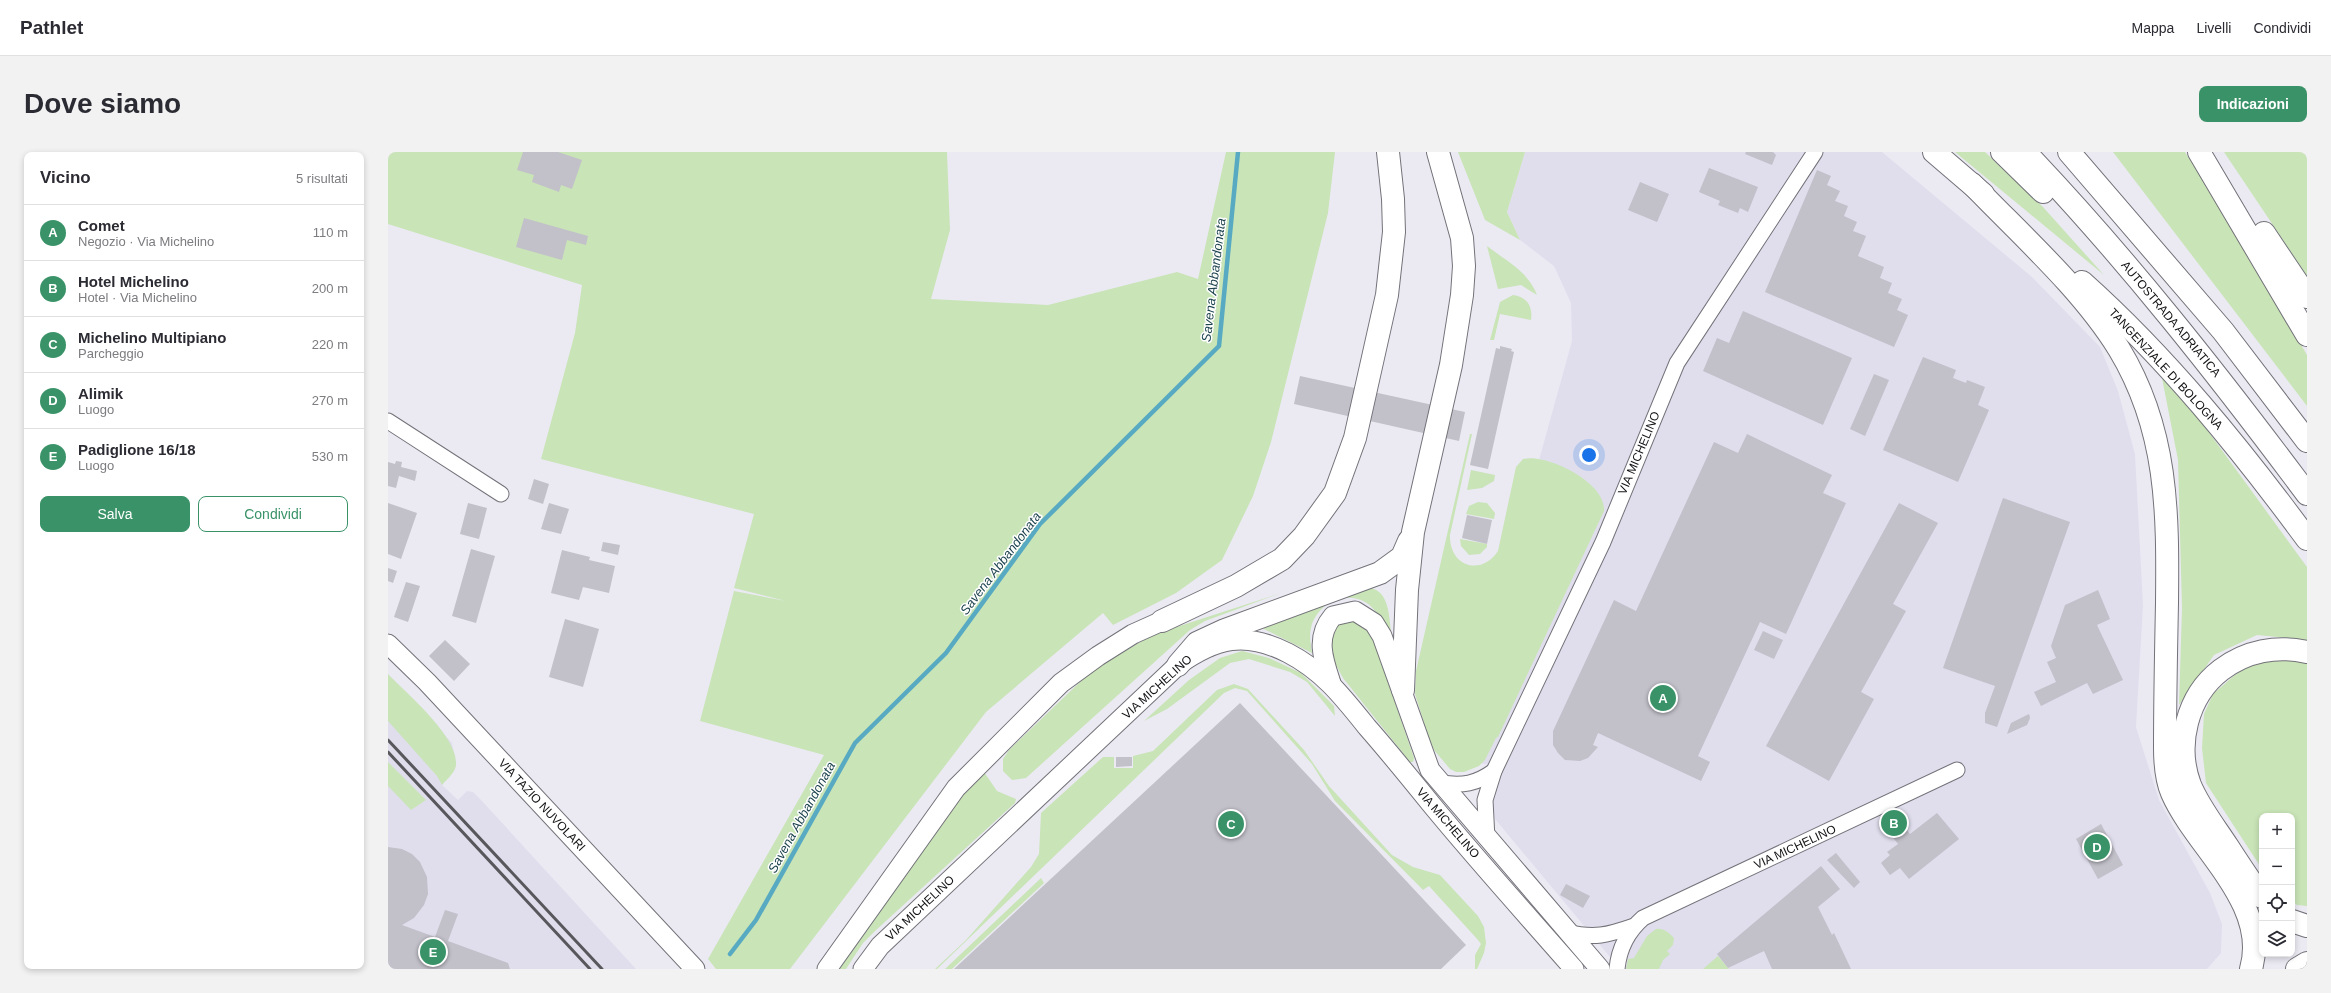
<!DOCTYPE html>
<html lang="it">
<meta charset="utf-8">
<style>
:root{--surface:#fff;--page:#f2f2f3;--text:#2b2b33;--muted:#7c7c81;--line:#e1e1e2;--accent:#3a9368}
body{margin:0;font-family:Arial,sans-serif;background:var(--page);color:var(--text)}
.controls{position:absolute;right:12px;bottom:12px;display:grid;overflow:hidden;border-radius:8px;box-shadow:0 2px 6px #0003}
.controls button{width:36px;height:36px;display:grid;place-items:center;padding:0;border:0;border-bottom:1px solid var(--line);background:var(--surface);color:var(--text);font:20px sans-serif}
.you{position:absolute;left:1201px;top:303px;width:14px;height:14px;margin:-10px;border:3px solid #fff;border-radius:50%;background:#1a73e8;box-shadow:0 0 0 6px #1a73e833}
.badge{display:grid;place-items:center;width:26px;height:26px;border-radius:50%;background:var(--accent);color:#fff;font-size:13px;font-weight:700}
.pin{position:absolute;translate:-50% -50%;border:2px solid #fff;box-shadow:0 1px 4px #0006}
.list{margin:0;padding:0;list-style:none}
h2{display:flex;justify-content:space-between;align-items:center;height:52px;margin:0;padding:0 16px;font-size:17px}
h2 small{font-size:13px;font-weight:400;color:var(--muted)}
.list li{display:grid;grid-template-columns:26px 1fr auto;gap:12px;align-items:center;box-sizing:border-box;height:56px;padding:0 16px;border-top:1px solid var(--line)}
.list b{display:block;font-size:15px;white-space:nowrap}
.list p{margin:0;font-size:13px;white-space:nowrap;color:var(--muted)}
.list em{font-size:13px;font-style:normal;color:var(--muted)}
.actions{display:flex;gap:8px;padding:12px 16px}
.actions a{flex:1;padding:9px 0;border:1px solid var(--accent);border-radius:8px;text-align:center;font-size:14px;color:var(--accent)}
.actions .main{background:var(--accent);color:#fff}
.icon{flex:none;width:22px;height:22px;fill:none;stroke:currentColor;stroke-width:2;stroke-linecap:round;stroke-linejoin:round}
.map{position:relative;flex:none;width:1919px;height:817px;overflow:hidden;border-radius:8px}
header{display:flex;align-items:center;gap:24px;box-sizing:border-box;height:56px;padding:0 20px;background:var(--surface);border-bottom:1px solid var(--line)}
header strong{font-size:19px}
nav{display:flex;gap:22px;margin-inline-start:auto;font-size:14px}
.intro{display:flex;align-items:center;justify-content:space-between;box-sizing:border-box;height:96px;padding:0 24px}
h1{margin:0;font-size:28px}
.button{padding:10px 18px;border-radius:8px;background:var(--accent);color:#fff;font-size:14px;font-weight:700}
main{display:flex;gap:24px;padding:0 24px}
aside{flex:1;background:var(--surface);border-radius:8px;box-shadow:0 2px 6px #0003}
.map>svg:first-child{display:block}
.built{fill:#e0deed}
.green{fill:#c9e4b7}
.lines{fill:none;stroke-linecap:round;stroke-linejoin:round}
.stream{stroke:#57aac2;stroke-width:4.5}
.building{fill:#c2c0c9}
.minor-casing{stroke:#737279;stroke-width:17}
.tertiary-casing{stroke:#737279;stroke-width:21}
.primary-casing{stroke:#737279;stroke-width:24}
.motorway-casing{stroke:#737279;stroke-width:24}
.minor{stroke:#fff;stroke-width:15}
.tertiary{stroke:#fff;stroke-width:19}
.primary{stroke:#fff;stroke-width:22}
.motorway{stroke:#fff;stroke-width:22}
.rail{stroke:#58575c;stroke-width:3}
.labels{text-anchor:middle;stroke-width:3;stroke-linejoin:round;paint-order:stroke}
.street-label{font-size:12px;fill:#121114;stroke:#fff}
.water-label{font-size:13px;font-style:italic;fill:#1e444f;stroke:#fff}
</style>
<header>
<strong>Pathlet</strong>
<nav><a>Mappa</a><a>Livelli</a><a>Condividi</a></nav>
</header>
<div class="intro"><h1>Dove siamo</h1><a class="button">Indicazioni</a></div>
<main>
<aside>
<h2>Vicino<small>5 risultati</small></h2>
<ul class="list">
<li><span class="badge">A</span><div><b>Comet</b><p>Negozio · Via Michelino</p></div><em>110 m</em></li>
<li><span class="badge">B</span><div><b>Hotel Michelino</b><p>Hotel · Via Michelino</p></div><em>200 m</em></li>
<li><span class="badge">C</span><div><b>Michelino Multipiano</b><p>Parcheggio</p></div><em>220 m</em></li>
<li><span class="badge">D</span><div><b>Alimik</b><p>Luogo</p></div><em>270 m</em></li>
<li><span class="badge">E</span><div><b>Padiglione 16/18</b><p>Luogo</p></div><em>530 m</em></li>
</ul>
<div class="actions"><a class="main">Salva</a><a>Condividi</a></div>
</aside>
<div class="map">
<svg width="1919" height="817" viewBox="0 0 1919 817">
<rect width="100%" height="100%" fill="#ebeaf3"/>
<!-- built -->
<g class="built">
<path d="M1137 0H1494L1644 125 1712 195 1730 239 1747 302 1755 453 1748 575 1771 648 1822 741 1834 772 1833 801 1819 817H1232L1107 667 1099 612 1074 610 1085 440 1130 384 1184 189 1183 151 1166 114 1132 88 1119 60Z"/>
<path d="M0 522 64 591 68 614 54 633 70 648 79 639 85 640 93 648 248 817H0Z"/>
</g>
<!-- green -->
<g class="green">
<path d="M0 0H559L562 78 543 147 660 153 789 120 810 127 838 0H947L940 61 883 290 865 344 834 408 788 441 725 473 715 461 598 560 402 817H328L320 807 436 603 312 569 346 439 398 449 346 436 366 362 153 307 187 181 194 133 0 72Z"/>
<path d="M1070 0H1137L1119 60 1132 88 1097 68Z"/>
<path d="M1567 0H1597L1655 55 1716 123Z"/>
<path d="M1725 0H1797L1834 57 1919 203V254Z"/>
<path d="M1836 0H1919V124Z"/>
<path d="M1099 94C1118 109 1140 119 1149 143L1133 133 1110 137Z"/>
<path d="M1125 143C1139 145 1145 154 1143 168L1112 162 1106 188H1102L1112 150Z"/>
<path d="M1774 226 1817 275 1919 415V488L1869 483 1826 503 1791 553 1794 456 1790 308Z"/>
<path d="M1082 282H1084L1062 383C1061 414 1093 425 1110 399L1128 315 1135 307C1159 301 1219 331 1216 359L1110 585 1108 586 1097 608 1091 614 1076 620H1068L1062 617 1046 598 1040 584 1027 542 1028 519Z"/>
<path d="M1083 318 1107 323 1106 329 1094 336 1079 338Z"/>
<path d="M1090 350 1099 351 1107 361 1106 367 1078 362 1081 354Z"/>
<path d="M1072 387 1099 392V395L1092 402 1081 403 1073 394Z"/>
<path d="M983 436C1001 440 1001 464 1003 479 995 475 990 457 977 450 955 438 928 453 923 476 921 484 923 493 924 501L872 475 952 444Z"/>
<path d="M893 441 817 469 802 478 638 626 624 628 615 619V607L621 598 694 528 711 514 754 489 770 481Z"/>
<path d="M959 466 977 474 987 492 1026 606 1025 610H1022L955 526 944 506 942 479Z"/>
<path d="M854 499 881 506 913 521 946 554 947 564 919 530 902 520 861 507 842 511 779 557 756 569 801 528 832 506Z"/>
<path d="M1902 507 1919 512V754L1909 753 1904 749V664H1874V717L1818 631 1814 596 1816 562 1825 542 1848 522 1868 510Z"/>
<path d="M0 522C19 542 71 585 68 613 67 621 59 627 54 633L49 624 0 569Z"/>
<path d="M846 532 860 537 916 598 941 634 1004 703 1025 715 1052 723 1090 764 1096 775 1098 791 1096 801 1089 817H1087V803L1093 792 1090 788 1041 734 1035 738 947 649 924 612 859 539 847 536 836 541 549 817H547L578 788 643 715 651 702 653 661 715 605H726V616H745V604L765 599 829 538Z"/>
<path d="M0 610 38 648 23 658 0 634Z"/>
<path d="M596 620 609 639 628 647 627 651 487 779 475 791 458 817H447L558 660Z"/>
<path d="M653 726 656 731 564 817H557Z"/>
<path d="M1268 777C1276 776 1281 781 1286 786L1285 793 1279 799 1282 802 1275 808 1271 817H1238L1240 807 1246 806 1259 784Z"/>
<path d="M1330 804 1341 817H1315Z"/>
</g>
<g class="lines">
<!-- stream -->
<path class="stream" d="M342 802 368 768 467 591 558 501 652 372 831 194 850 0"/>
</g>
<!-- building -->
<g class="building">
<path d="M135 0H170L194 8 184 37 173 33 171 40 144 30 146 23 129 18Z"/>
<path d="M1358 0H1385L1388 3 1384 13 1357 2Z"/>
<path d="M1321 16 1370 35 1360 60 1352 56 1350 61 1330 53 1332 49 1311 40Z"/>
<path d="M1429 18 1443 24 1439 33 1452 39 1447 49 1460 54 1456 64 1469 70 1465 79 1478 84 1470 104 1496 115 1492 126 1504 131 1500 141 1514 147 1509 158 1520 163 1506 195 1377 140Z"/>
<path d="M1252 30 1281 42 1269 70 1240 58Z"/>
<path d="M136 66 200 84 198 93 179 88 174 108 128 95Z"/>
<path d="M1355 159 1464 206 1435 273 1315 219 1329 186 1341 191Z"/>
<path d="M1112 194 1124 197 1123 199 1126 200 1100 317 1082 313 1108 196 1112 197Z"/>
<path d="M1535 205 1568 218 1565 226 1578 231 1579 228 1597 235 1590 253 1601 258 1570 330 1495 298Z"/>
<path d="M1486 222 1501 228 1477 284 1462 277Z"/>
<path d="M912 224 1077 260 1071 289 906 252Z"/>
<path d="M1359 282 1444 323 1435 341 1458 351 1398 482 1372 470 1310 604 1322 610 1313 629 1210 581 1205 593 1210 595 1200 606 1192 609 1177 608 1170 601 1165 593V579L1226 448 1248 459 1326 290 1350 301Z"/>
<path d="M8 309 14 310 13 315 29 319 27 329 11 324 8 336 0 334V310L7 312Z"/>
<path d="M146 327 161 332 155 352 140 347Z"/>
<path d="M1615 346 1682 370 1609 575 1597 571V561L1607 534 1555 516Z"/>
<path d="M0 351 29 361 13 407 0 402Z"/>
<path d="M80 351 99 356 91 387 72 382Z"/>
<path d="M161 351 181 357 173 382 153 377Z"/>
<path d="M1511 351 1550 371 1505 452 1518 459 1473 540 1486 547 1441 629 1378 594Z"/>
<path d="M1079 363 1104 368 1099 392 1074 386Z"/>
<path d="M215 390 232 393 230 403 213 399Z"/>
<path d="M83 397 107 404 88 471 64 464Z"/>
<path d="M174 398 202 405 201 408 227 414 221 441 195 435 191 448 163 441Z"/>
<path d="M0 416 9 419 5 431 0 429Z"/>
<path d="M18 430 32 434 20 470 6 465Z"/>
<path d="M1710 438 1722 467 1709 473 1735 528 1705 542 1699 531 1653 554 1646 540 1668 530 1659 510 1668 506 1663 494 1677 453Z"/>
<path d="M177 467 211 477 195 535 161 525Z"/>
<path d="M1375 479 1395 488 1386 507 1366 498Z"/>
<path d="M57 488 82 512 66 529 41 504Z"/>
<path d="M852 551 1078 793 1053 817H566Z"/>
<path d="M1641 562 1642 566 1639 573 1619 582 1623 571Z"/>
<path d="M728 605H744V614L728 615Z"/>
<path d="M1549 661 1571 687 1521 727 1512 716 1502 723 1493 711 1502 703 1499 700 1510 692 1503 683 1515 673 1522 682Z"/>
<path d="M1713 672 1735 713 1710 727 1688 687Z"/>
<path d="M0 695 14 697 24 702 32 710 39 725 40 742 36 753 26 766 14 773 47 785 57 758 70 762 60 789 120 811 122 817H0Z"/>
<path d="M1448 701 1472 730 1466 736 1439 708Z"/>
<path d="M1433 714 1452 737 1430 755 1444 783 1446 781 1463 817H1384L1376 799 1340 816 1329 802Z"/>
<path d="M1178 732 1202 744 1195 756 1172 743Z"/>
</g>
<g class="lines">
<!-- minor casing -->
<g class="minor-casing">
<g id="minor">
<path d="M0 269 113 342"/>
<path d="M1053 631C1075 634 1088 632 1106 619"/>
<path d="M1099 687 1097 648 1106 619 1215 390 1289 211 1427 0"/>
<path d="M1179 780C1206 787 1220 783 1246 774"/>
<path d="M1229 817C1231 796 1239 780 1255 766L1569 618"/>
</g>
</g>
<!-- tertiary casing -->
<g class="tertiary-casing">
<g id="tertiary">
<path d="M0 492 39 530 307 817"/>
<path d="M943 531C935 507 927 485 945 464L967 459 986 471 994 484 1042 618 1212 817"/>
<path d="M439 817 568 636 673 531 710 504 745 482 774 469"/>
<path d="M475 817 492 794 790 513C828 486 857 479 900 501 935 519 955 545 979 575 1001 600 1022 626 1043 652 1089 708 1138 762 1186 817"/>
</g>
</g>
<!-- primary casing -->
<g class="primary-casing">
<path id="primary" d="M1909 817 1919 811"/>
</g>
<!-- motorway casing -->
<g class="motorway-casing">
<g id="motorway">
<path d="M1546 0 1595 42"/>
<path d="M1614 0 1655 40"/>
<path d="M1637 0C1739 107 1831 224 1919 342"/>
<path d="M1681 0 1835 179 1919 289"/>
<path d="M1811 0 1919 183"/>
<path d="M1584 32C1633 83 1694 137 1731 197 1780 278 1780 360 1779 451 1778 499 1777 548 1777 596 1777 612 1778 627 1784 641 1808 696 1882 751 1863 817"/>
<path d="M1876 81 1919 145"/>
<path d="M1694 130C1779 206 1852 296 1919 387"/>
<path d="M774 469 848 434 894 407 916 384 947 341 967 286 999 143 1006 80 1005 47 1000 0"/>
<path d="M790 513 809 491 837 478 992 421 1014 405 1021 389"/>
<path d="M1015 538 1019 438 1025 380 1063 213 1074 143 1076 114 1074 86 1050 0"/>
<path d="M1874 745C1862 729 1851 712 1840 695 1827 675 1811 655 1802 633 1787 593 1799 544 1833 518 1858 499 1889 493 1919 500"/>
<path d="M1904 769 1919 774"/>
</g>
</g>
<!-- minor -->
<use href="#minor" class="minor"/>
<!-- tertiary -->
<use href="#tertiary" class="tertiary"/>
<!-- primary -->
<use href="#primary" class="primary"/>
<!-- motorway -->
<use href="#motorway" class="motorway"/>
<!-- rail -->
<g class="rail">
<path d="M0 588 214 817"/>
<path d="M0 600 202 817"/>
</g>
</g>
<g class="labels">
<!-- street labels -->
<g class="street-label">
<text transform="translate(1783 167) rotate(50)" y="4">AUTOSTRADA ADRIATICA</text>
<text transform="translate(1778 217) rotate(47)" y="4">TANGENZIALE DI BOLOGNA</text>
<text transform="translate(1251 301) rotate(-67)" y="4">VIA MICHELINO</text>
<text transform="translate(769 535) rotate(-42)" y="4">VIA MICHELINO</text>
<text transform="translate(154 653) rotate(47)" y="4">VIA TAZIO NUVOLARI</text>
<text transform="translate(1060 671) rotate(49)" y="4">VIA MICHELINO</text>
<text transform="translate(1407 695) rotate(-25)" y="4">VIA MICHELINO</text>
<text transform="translate(532 756) rotate(-43)" y="4">VIA MICHELINO</text>
</g>
<!-- water labels -->
<g class="water-label">
<text transform="translate(825 128) rotate(-83)" y="5">Savena Abbandonata</text>
<text transform="translate(612 411) rotate(-53)" y="5">Savena Abbandonata</text>
<text transform="translate(413 665) rotate(-61)" y="5">Savena Abbandonata</text>
</g>
</g>
</svg>
<div class="controls">
<button>+</button>
<button>−</button>
<button><svg class="icon" aria-label="locate" viewBox="0 0 24 24"><circle cx="12" cy="12" r="6"/><path d="M12 2v4M12 18v4M2 12h4M18 12h4"/></svg></button>
<button><svg class="icon" aria-label="layers" viewBox="0 0 24 24"><path d="M12 4l9 5-9 5-9-5zM3 14l9 5 9-5"/></svg></button>
</div>
<div class="you"></div>
<div class="pin badge" style="left:1275px;top:546px">A</div>
<div class="pin badge" style="left:1506px;top:671px">B</div>
<div class="pin badge" style="left:843px;top:672px">C</div>
<div class="pin badge" style="left:1709px;top:695px">D</div>
<div class="pin badge" style="left:45px;top:800px">E</div>
</div>
</main>
